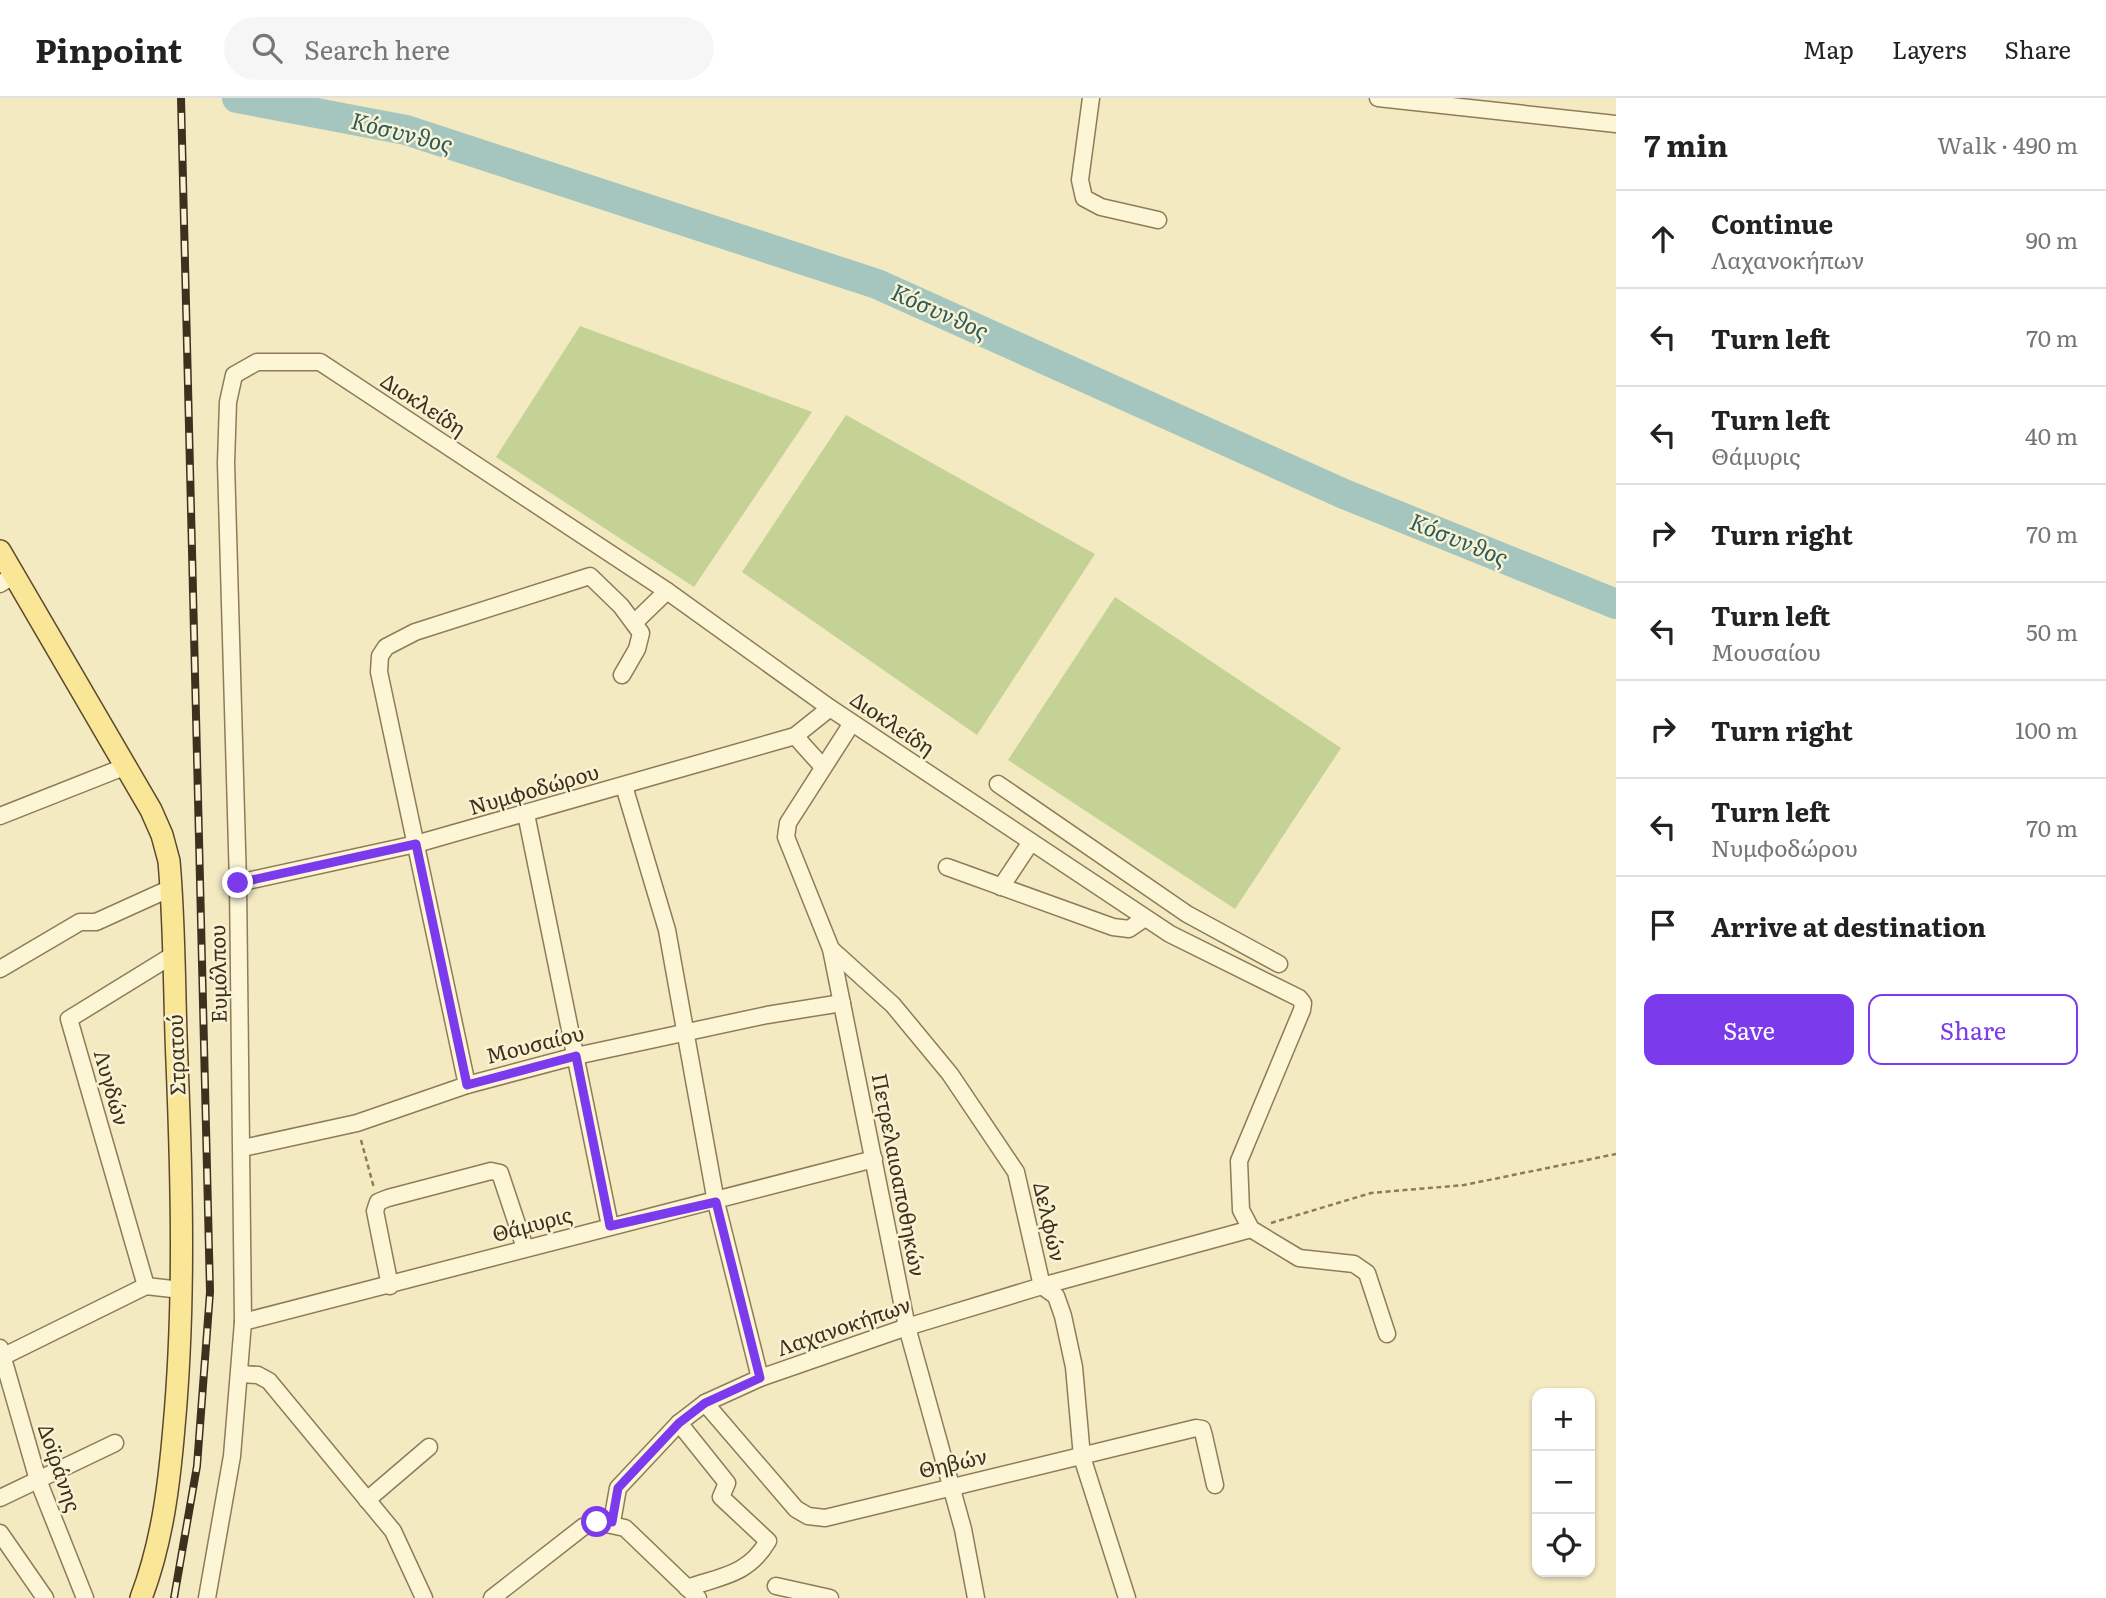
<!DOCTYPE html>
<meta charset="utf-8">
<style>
:root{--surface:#fff;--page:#f6f6f6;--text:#222;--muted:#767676;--line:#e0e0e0;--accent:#7c3aed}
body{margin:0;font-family:Literata,serif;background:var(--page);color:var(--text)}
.controls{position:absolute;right:21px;bottom:21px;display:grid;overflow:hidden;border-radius:14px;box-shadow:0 2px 5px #0004}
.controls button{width:63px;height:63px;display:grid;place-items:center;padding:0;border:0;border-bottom:2px solid var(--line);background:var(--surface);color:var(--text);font:35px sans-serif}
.stop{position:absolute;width:21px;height:21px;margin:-16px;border:5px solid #7c3aed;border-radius:50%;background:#fff}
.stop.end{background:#7c3aed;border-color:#fff;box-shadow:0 2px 7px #0008}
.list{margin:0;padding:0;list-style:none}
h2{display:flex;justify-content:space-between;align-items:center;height:91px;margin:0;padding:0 28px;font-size:30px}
h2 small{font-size:23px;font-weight:400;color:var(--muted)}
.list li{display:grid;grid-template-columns:46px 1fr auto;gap:21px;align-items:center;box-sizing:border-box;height:98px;padding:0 28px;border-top:2px solid var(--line)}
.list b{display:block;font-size:26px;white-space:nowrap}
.list p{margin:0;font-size:23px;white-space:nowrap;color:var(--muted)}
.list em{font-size:23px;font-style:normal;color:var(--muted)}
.actions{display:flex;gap:14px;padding:21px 28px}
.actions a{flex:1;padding:16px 0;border:2px solid var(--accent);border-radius:14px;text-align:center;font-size:24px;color:var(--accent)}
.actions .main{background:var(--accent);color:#fff}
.icon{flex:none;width:38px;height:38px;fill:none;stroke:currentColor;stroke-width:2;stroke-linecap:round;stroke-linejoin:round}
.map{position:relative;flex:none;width:1616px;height:1500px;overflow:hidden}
header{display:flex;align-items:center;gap:42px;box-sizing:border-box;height:98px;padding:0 35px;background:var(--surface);border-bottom:2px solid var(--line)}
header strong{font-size:33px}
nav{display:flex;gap:38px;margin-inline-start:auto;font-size:24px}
.search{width:490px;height:63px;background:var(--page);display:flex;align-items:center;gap:18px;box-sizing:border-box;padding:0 24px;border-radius:38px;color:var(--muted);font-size:26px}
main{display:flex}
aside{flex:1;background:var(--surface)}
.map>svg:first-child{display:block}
.green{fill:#c4d295}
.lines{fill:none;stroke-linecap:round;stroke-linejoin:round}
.river{stroke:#a5c5bf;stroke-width:30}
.minor-casing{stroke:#8f7b57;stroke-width:19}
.major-casing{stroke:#5c482c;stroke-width:24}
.path{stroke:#8f7b57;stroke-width:2.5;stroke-dasharray:5 3.5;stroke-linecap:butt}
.minor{stroke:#fcf5d6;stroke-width:16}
.major{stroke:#f9e696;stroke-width:21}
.rail-casing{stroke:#3d301d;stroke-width:8}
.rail{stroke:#f9f2d3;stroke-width:5;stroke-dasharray:16;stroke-linecap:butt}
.route{stroke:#7c3aed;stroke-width:9}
.labels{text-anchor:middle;stroke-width:5;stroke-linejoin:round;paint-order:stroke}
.street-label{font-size:21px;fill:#3d301d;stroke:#f9f2d3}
.water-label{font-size:23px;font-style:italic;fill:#2a5b5e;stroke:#f9f2d3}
</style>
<header>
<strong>Pinpoint</strong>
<div class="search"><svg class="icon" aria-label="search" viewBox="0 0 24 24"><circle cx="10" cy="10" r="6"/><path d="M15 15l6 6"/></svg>Search here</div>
<nav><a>Map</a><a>Layers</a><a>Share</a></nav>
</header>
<main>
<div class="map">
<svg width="1616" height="1500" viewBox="0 0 1616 1500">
<rect width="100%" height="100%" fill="#f3eac2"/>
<!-- green -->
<g class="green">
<path d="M580 228 812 314 694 489 496 359Z"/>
<path d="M846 317 1095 456 977 637 742 474Z"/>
<path d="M1115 499 1341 650 1235 811 1008 662Z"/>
</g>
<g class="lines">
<!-- river -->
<path class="river" d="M237 0 406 32 877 186 1344 396 1616 506"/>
<!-- minor casing -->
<g class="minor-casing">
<g id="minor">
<path d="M1091 0 1080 82 1084 100 1101 109 1158 122"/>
<path d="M1378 0 1616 26"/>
<path d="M0 486 13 478"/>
<path d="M634 525 667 493"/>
<path d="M852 625 788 725 786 739 831 851 907 1229 963 1431 976 1500"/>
<path d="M795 638 823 669"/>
<path d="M998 686 1187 816 1279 866"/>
<path d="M624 688 667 832 716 1104 760 1280"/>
<path d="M526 716 610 1128"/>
<path d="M0 718 124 669"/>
<path d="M947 769 1113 829 1129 831 1145 820"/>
<path d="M238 785 416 746 795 638 830 610"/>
<path d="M1001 789 1031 744"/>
<path d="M831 851 893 907 950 976 1016 1074 1042 1188 1056 1198 1063 1218 1074 1269 1082 1359 1127 1500"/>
<path d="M0 871 80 824H96L171 790"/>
<path d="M467 987 379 574 380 558 386 549 415 534 590 478 621 508 641 535 637 551 622 577"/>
<path d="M243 1050 357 1025 467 987 576 958 767 917 842 905"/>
<path d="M146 1188 69 921 173 857"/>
<path d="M390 1188 375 1113 378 1104 388 1100 491 1073 500 1075 525 1150"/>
<path d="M243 1224 874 1061"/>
<path d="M0 1250 38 1382 85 1500"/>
<path d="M2 1259 146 1188 181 1192"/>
<path d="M240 1276 258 1277 269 1283 393 1433 424 1500"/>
<path d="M705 1305 796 1411 808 1418 825 1420 1196 1330 1202 1331 1204 1338 1215 1387"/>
<path d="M679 1325 727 1385 721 1399 768 1443C748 1477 722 1478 687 1490"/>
<path d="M0 1400 115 1345"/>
<path d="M367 1402 429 1349"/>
<path d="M612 1424 618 1390 679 1325 705 1305 760 1280 907 1229 1042 1188 1251 1131"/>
<path d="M0 1435 45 1500"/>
<path d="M776 1488 830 1500"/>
<path d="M207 1500 232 1358 243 1224 238 785 226 365 228 304 234 277 257 264H320L667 493 830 610 1170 836 1299 900 1303 905 1302 912 1239 1063 1241 1112 1251 1131 1299 1160 1354 1166 1367 1175 1387 1236"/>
<path d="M492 1500 583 1429 597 1424 625 1430 698 1500"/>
</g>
</g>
<!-- major casing -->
<g class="major-casing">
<path id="major" d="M0 453 151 712 162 737 169 763C175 830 174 898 177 964 182 1086 185 1208 174 1329 169 1388 162 1445 141 1500"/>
</g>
<!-- path -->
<g class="path">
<path d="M361 1042 374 1090"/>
<path d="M1271 1125 1371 1095 1464 1087 1616 1056"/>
</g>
<!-- minor -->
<use href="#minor" class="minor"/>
<!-- major -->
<use href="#major" class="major"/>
<!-- rail casing -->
<g class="rail-casing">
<path id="rail" d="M174 1500 197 1368 210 1194 181 0"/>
</g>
<!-- rail -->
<use href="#rail" class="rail"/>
</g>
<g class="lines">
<!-- route -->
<path class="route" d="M238 785 416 746 467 987 576 958 610 1128 716 1104 760 1280 705 1305 679 1325 618 1390 612 1424H597"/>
</g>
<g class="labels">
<!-- street labels -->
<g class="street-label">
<text transform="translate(423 307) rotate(33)" y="7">Διοκλείδη</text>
<text transform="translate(892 626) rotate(34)" y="7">Διοκλείδη</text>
<text transform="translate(534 692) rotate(-16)" y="7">Νυμφοδώρου</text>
<text transform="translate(219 876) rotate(-91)" y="7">Ευμόλπου</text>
<text transform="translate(535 947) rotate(-14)" y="7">Μουσαίου</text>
<text transform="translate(177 957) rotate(-92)" y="7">Στρατού</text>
<text transform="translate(111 990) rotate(74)" y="7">Λυγδών</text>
<text transform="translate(898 1077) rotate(79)" y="7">Πετρελαιοαποθηκών</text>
<text transform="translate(1049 1124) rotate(77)" y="7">Δελφών</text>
<text transform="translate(532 1127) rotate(-15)" y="7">Θάμυρις</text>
<text transform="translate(844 1229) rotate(-19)" y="7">Λαχανοκήπων</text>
<text transform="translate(953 1366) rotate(-13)" y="7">Θηβών</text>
<text transform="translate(59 1370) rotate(71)" y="7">Δοϊράνης</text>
</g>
<!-- water labels -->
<g class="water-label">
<text transform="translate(402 35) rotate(14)" y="8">Κόσυνθος</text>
<text transform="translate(940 214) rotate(24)" y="8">Κόσυνθος</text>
<text transform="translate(1459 442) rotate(22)" y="8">Κόσυνθος</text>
</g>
</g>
</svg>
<div class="controls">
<button>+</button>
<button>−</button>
<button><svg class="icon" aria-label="locate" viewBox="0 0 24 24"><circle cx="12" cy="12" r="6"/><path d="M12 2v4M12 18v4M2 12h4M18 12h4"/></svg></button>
</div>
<div class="stop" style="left:597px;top:1424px"></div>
<div class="stop end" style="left:238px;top:785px"></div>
</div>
<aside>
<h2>7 min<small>Walk · 490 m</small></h2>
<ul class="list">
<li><svg class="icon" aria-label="ahead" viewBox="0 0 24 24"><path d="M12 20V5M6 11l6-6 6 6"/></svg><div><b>Continue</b><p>Λαχανοκήπων</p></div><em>90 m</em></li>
<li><svg class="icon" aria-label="left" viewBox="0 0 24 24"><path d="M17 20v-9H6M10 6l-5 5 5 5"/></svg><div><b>Turn left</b></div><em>70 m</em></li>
<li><svg class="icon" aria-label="left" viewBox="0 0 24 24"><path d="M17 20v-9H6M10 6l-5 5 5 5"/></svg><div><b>Turn left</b><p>Θάμυρις</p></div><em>40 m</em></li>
<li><svg class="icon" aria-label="right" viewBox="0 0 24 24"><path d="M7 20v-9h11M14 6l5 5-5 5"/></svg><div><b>Turn right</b></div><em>70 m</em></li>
<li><svg class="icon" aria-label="left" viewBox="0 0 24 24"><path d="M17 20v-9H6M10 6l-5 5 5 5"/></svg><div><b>Turn left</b><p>Μουσαίου</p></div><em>50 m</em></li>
<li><svg class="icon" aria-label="right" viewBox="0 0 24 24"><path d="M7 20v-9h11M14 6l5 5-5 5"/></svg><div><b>Turn right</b></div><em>100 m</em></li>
<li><svg class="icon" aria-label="left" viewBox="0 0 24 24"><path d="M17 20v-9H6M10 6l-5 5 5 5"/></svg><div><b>Turn left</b><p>Νυμφοδώρου</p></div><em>70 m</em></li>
<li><svg class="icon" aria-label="arrive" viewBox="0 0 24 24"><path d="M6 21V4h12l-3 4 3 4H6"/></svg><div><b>Arrive at destination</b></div></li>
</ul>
<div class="actions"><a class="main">Save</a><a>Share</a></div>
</aside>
</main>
